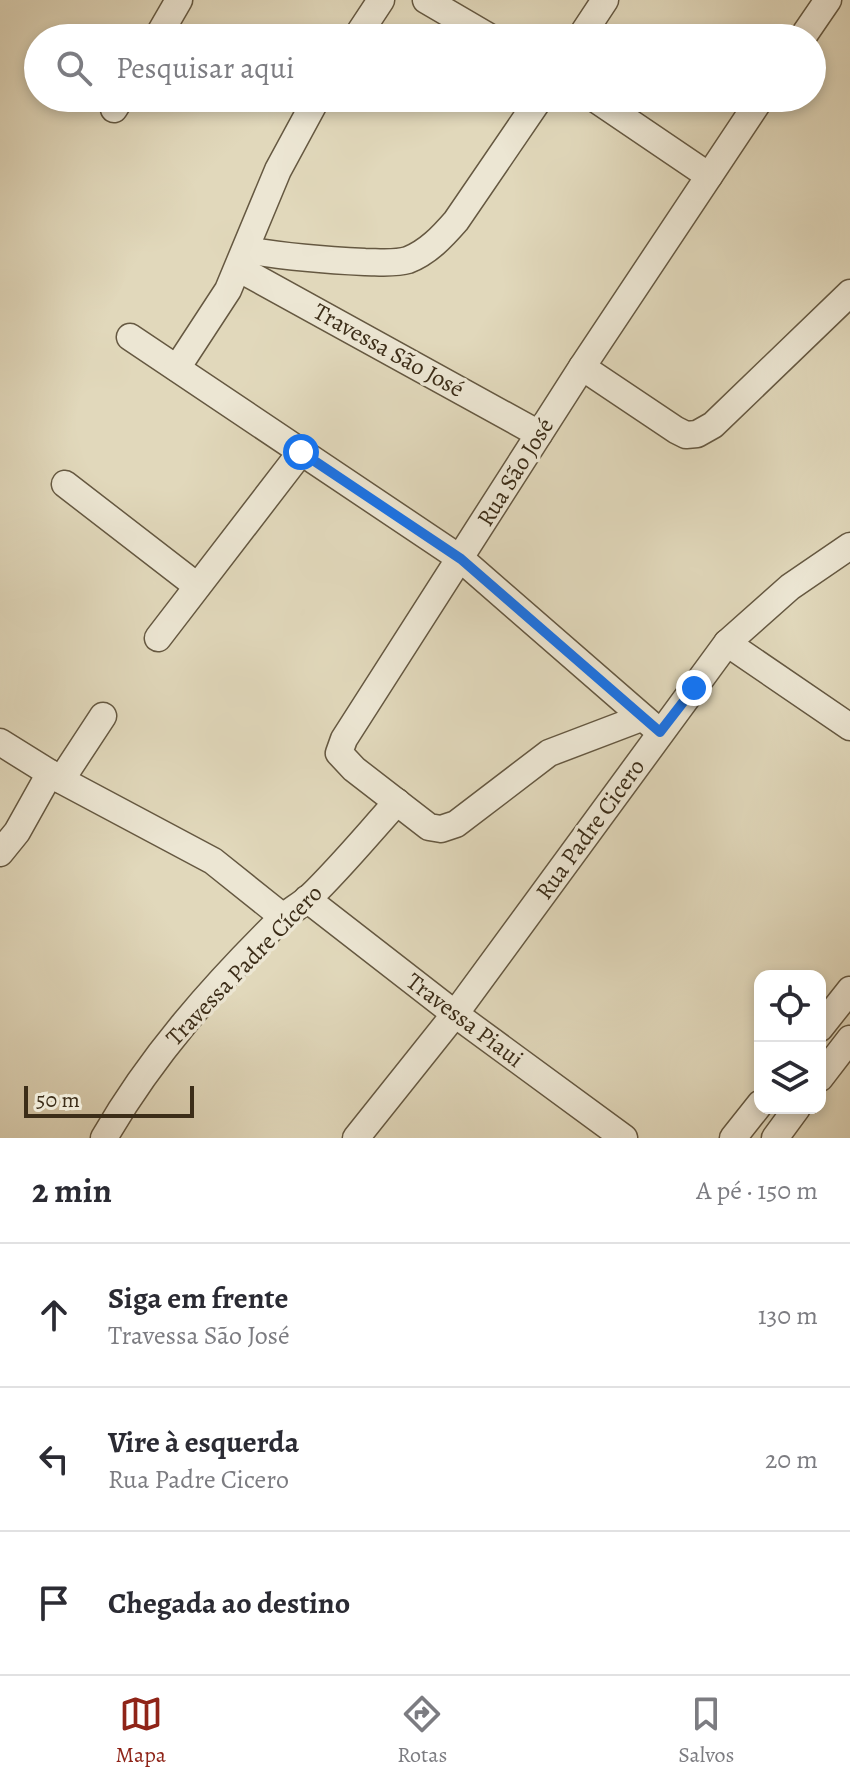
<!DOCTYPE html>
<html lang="pt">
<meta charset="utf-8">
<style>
:root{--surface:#fff;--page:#f7f7f7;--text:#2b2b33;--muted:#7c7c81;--line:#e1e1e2;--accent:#8f2418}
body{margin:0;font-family:Alegreya,serif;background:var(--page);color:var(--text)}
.controls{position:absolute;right:24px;bottom:24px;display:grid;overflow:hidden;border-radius:16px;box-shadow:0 4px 12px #0003}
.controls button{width:72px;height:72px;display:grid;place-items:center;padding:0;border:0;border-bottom:2px solid var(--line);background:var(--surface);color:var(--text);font:40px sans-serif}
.scale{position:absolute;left:24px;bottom:20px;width:170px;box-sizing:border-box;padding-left:8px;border:4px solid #3c2d18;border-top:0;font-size:22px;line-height:28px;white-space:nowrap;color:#3c2d18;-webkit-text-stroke:6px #ece6d3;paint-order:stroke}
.stop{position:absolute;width:24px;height:24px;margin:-18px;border:6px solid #1a73e8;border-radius:50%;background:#fff}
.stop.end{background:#1a73e8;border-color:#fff;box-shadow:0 2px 8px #0008}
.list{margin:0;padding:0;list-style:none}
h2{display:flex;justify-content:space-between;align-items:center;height:104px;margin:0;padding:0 32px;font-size:34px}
h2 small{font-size:26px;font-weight:400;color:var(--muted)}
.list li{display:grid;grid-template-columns:52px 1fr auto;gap:24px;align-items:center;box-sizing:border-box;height:144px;padding:0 32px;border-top:2px solid var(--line)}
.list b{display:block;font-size:30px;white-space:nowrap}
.list p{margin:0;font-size:26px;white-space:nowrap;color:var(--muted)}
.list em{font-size:26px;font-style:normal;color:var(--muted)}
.icon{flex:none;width:44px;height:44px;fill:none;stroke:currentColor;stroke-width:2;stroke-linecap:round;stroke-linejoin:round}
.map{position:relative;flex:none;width:850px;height:1138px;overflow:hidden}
.search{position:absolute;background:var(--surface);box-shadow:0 4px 12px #0003;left:24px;right:24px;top:24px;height:88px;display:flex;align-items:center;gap:20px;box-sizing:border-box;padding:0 28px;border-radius:44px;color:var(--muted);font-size:30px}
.sheet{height:536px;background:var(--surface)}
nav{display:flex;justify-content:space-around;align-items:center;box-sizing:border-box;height:112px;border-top:2px solid var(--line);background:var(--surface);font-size:22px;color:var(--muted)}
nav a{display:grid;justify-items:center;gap:4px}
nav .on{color:var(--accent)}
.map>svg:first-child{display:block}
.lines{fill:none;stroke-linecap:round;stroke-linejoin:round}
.minor-casing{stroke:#655841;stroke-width:29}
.minor{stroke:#ece6d3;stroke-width:26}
.route{stroke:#1a73e8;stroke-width:10}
.labels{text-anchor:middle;stroke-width:7;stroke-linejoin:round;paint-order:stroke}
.street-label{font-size:24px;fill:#3c2d18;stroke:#ece6d3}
</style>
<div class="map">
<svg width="850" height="1138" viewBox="0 0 850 1138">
<rect width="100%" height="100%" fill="#e1d8bb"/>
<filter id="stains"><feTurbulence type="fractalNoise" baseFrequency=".0025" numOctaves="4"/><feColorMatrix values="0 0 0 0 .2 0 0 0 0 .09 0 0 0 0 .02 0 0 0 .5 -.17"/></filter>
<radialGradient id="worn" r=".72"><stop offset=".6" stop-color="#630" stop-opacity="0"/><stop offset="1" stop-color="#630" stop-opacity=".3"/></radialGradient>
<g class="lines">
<!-- minor casing -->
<g class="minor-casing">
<g id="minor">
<path d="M426 0 491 38"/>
<path d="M157 38 179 0"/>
<path d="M356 38 381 0"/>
<path d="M580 38 605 0"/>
<path d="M802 38 828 0"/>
<path d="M594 98 709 176"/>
<path d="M114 109 121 98"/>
<path d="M246 250C286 257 324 260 365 262 378 262 395 264 408 260 428 252 442 237 456 221L540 98"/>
<path d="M238 268 539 434"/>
<path d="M130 337 461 559 654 727"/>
<path d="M582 367 676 430 686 435 697 434 713 425 850 293"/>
<path d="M177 368 228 290 278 170 317 98"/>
<path d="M65 484 197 586"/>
<path d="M158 638 301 452"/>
<path d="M727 643 850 727"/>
<path d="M641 718 549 753 456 824 441 829 429 827 354 769 339 753 344 739 582 367 761 98"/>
<path d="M0 742 61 780 213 861 283 917"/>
<path d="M61 780 103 716"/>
<path d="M0 853 17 832 50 773"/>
<path d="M307 899 455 1014 624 1138"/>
<path d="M820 1028 850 990"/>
<path d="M820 1078 850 1039"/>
<path d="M104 1138C151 1056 214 985 281 919 290 911 301 905 310 897 341 867 368 834 397 802"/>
<path d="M356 1138 455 1014 727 643 790 587 850 546"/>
<path d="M733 1138 760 1104"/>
<path d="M775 1138 797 1108"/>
</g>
</g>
<!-- minor -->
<use href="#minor" class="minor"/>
</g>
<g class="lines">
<!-- route -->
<path class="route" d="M301 452 461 559 660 732 694 688"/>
</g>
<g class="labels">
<!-- street labels -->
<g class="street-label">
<text transform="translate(389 350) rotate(29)" y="8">Travessa São José</text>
<text transform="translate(515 472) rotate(-58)" y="8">Rua São José</text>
<text transform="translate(590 829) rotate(-54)" y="8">Rua Padre Cicero</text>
<text transform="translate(244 965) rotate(-46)" y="8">Travessa Padre Cícero</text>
<text transform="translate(465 1020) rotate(37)" y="8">Travessa Piaui</text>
</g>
</g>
<rect width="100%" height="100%" filter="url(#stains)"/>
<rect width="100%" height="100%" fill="url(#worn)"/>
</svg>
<div class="controls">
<button><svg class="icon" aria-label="locate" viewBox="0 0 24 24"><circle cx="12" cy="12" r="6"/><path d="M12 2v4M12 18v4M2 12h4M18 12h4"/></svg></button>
<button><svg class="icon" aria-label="layers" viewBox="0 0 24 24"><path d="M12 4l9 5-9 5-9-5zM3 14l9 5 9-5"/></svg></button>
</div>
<div class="scale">50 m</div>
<div class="stop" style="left:301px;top:452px"></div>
<div class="stop end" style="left:694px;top:688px"></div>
<div class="search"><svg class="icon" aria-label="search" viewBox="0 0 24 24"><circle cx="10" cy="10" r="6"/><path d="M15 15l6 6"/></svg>Pesquisar aqui</div>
</div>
<section class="sheet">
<h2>2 min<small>A pé · 150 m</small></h2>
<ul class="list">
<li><svg class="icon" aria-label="ahead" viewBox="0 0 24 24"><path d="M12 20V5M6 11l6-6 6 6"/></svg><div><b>Siga em frente</b><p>Travessa São José</p></div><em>130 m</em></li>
<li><svg class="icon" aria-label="left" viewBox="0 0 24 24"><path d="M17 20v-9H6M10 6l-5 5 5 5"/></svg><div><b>Vire à esquerda</b><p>Rua Padre Cicero</p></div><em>20 m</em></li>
<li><svg class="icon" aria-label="arrive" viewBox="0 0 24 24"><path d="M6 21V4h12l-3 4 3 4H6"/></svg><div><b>Chegada ao destino</b></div></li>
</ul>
</section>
<nav>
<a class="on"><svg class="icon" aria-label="map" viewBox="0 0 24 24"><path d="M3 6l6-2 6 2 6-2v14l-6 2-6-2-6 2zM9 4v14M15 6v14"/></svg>Mapa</a>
<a><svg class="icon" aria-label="directions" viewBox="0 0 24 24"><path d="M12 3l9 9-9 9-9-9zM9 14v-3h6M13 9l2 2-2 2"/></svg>Rotas</a>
<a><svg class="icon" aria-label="saved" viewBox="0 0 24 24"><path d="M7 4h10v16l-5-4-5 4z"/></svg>Salvos</a>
</nav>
